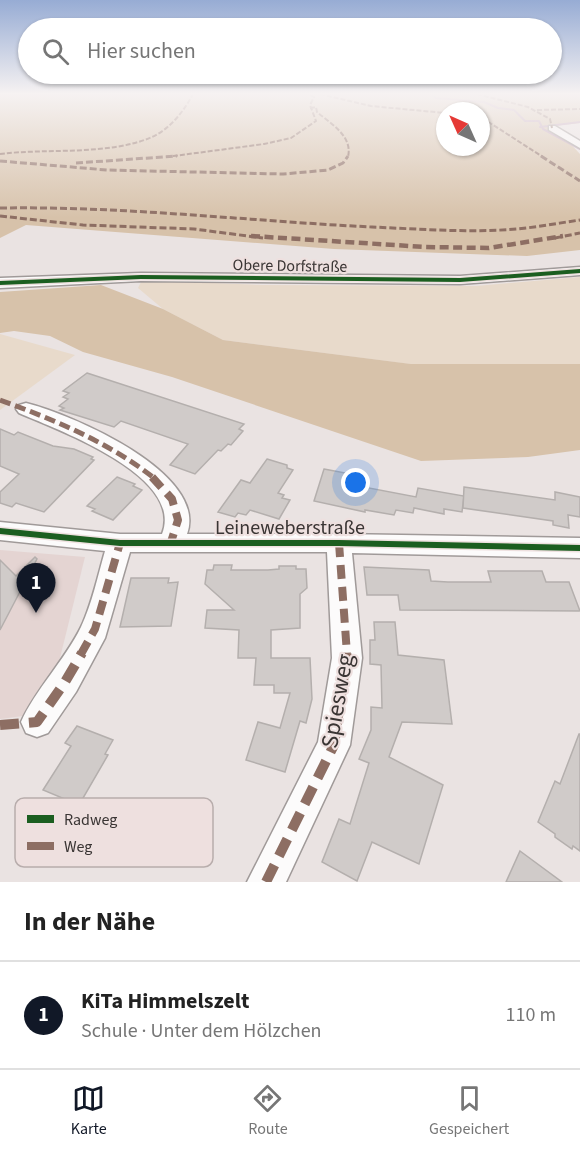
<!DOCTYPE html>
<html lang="de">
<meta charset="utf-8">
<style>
:root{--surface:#fff;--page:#f6f6f6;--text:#222;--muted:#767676;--line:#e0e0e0;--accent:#111827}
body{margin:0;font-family:"Source Sans 3",sans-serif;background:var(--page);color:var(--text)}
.compass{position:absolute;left:436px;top:102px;width:54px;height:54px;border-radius:50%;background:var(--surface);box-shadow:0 2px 4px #0004;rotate:315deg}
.you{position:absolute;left:356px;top:483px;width:21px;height:21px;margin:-15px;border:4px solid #fff;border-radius:50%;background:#1a73e8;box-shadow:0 0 0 9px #1a73e833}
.badge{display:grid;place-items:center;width:39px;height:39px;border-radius:50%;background:var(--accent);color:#fff;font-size:20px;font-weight:700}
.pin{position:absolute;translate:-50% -50px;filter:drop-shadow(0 2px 3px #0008)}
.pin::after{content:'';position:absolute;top:32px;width:21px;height:18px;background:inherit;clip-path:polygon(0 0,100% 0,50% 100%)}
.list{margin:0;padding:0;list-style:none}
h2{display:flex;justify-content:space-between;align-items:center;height:78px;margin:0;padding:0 24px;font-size:26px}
h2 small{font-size:20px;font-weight:400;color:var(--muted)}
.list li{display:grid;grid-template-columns:39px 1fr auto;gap:18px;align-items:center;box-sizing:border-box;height:108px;padding:0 24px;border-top:2px solid var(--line)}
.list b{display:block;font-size:22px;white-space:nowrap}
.list p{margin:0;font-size:20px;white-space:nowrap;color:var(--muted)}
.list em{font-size:20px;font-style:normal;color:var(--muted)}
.icon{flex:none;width:33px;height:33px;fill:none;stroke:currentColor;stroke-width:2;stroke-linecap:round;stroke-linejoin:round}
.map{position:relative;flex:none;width:580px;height:882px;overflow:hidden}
.search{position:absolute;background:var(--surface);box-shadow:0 2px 4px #0004;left:18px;right:18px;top:18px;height:66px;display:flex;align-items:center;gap:15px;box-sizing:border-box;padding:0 21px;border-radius:33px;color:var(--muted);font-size:22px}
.sheet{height:186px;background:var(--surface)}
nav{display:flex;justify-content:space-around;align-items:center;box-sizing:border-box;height:84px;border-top:2px solid var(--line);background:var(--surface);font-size:16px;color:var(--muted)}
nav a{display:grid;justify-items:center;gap:3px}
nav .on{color:var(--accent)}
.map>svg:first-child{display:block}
.built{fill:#e4d4d2}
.green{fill:#e8dacb}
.forest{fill:#d7c2aa;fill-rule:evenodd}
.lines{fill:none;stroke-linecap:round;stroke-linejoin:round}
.stream{stroke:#bfa0b6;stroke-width:2}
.building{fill:#d0cbc9;stroke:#b4afad;stroke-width:1.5}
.minor-casing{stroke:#a09a99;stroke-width:3}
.minor{fill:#fcfbfb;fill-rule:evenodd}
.quiet-far5{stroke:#8d6e63;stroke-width:2;stroke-dasharray:5 2;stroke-linecap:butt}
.quiet-far4{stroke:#8d6e63;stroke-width:3;stroke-dasharray:7 3;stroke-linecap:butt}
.quiet-far3{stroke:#8d6e63;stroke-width:4.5;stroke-dasharray:9 4.5;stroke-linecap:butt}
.quiet-far2{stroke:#8d6e63;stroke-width:5;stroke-dasharray:11 5;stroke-linecap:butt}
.quiet-far1{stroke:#8d6e63;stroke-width:8;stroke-dasharray:14 8;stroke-linecap:butt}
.quiet{stroke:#8d6e63;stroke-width:10;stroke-dasharray:19 10;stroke-linecap:butt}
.cycleway-casing{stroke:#eee0df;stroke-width:3}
.cycleway{fill:#1b5e20;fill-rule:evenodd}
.labels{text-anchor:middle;stroke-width:4.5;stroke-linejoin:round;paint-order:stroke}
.far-street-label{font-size:16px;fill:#3a3534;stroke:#eee0df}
.street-label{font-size:20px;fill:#3a3534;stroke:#eee0df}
.near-street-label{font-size:24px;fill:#3a3534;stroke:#eee0df}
.key{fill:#eee0df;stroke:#b8adac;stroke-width:1.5}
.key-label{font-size:16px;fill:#3a3534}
</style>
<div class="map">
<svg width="580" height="882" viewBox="0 0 580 882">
<rect width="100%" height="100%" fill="#eae3e2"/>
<!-- built -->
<path class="built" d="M0 550 85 557 57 670 23 716 0 719Z"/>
<!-- green -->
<g class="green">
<path d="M580 277V364H410L223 340 163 309 138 288 142 280 263 285 476 286Z"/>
<path d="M0 334 75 355 0 410Z"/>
</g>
<!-- forest -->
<g class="forest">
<path d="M0 94H580V123L554 126 580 154V250L527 256 334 249 26 225 0 238ZM445 111H481V147H445Z"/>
<path d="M101 285 163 309 223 340 411 364H580V450L528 457 421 461 172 377 83 352 50 336 14 331 0 333V292Z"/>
</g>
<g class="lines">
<!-- stream -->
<g class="stream">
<path d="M431 94 436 98 484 102 498 108 514 110 525 121H539L543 129 580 149"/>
<path d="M540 127 580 122"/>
</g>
</g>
<!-- building -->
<g class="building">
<path d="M87 373 244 424 239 429 243 431 231 445 228 444 221 451 218 450 195 474 170 465 188 444 121 421 114 427 60 410 64 408 59 406 68 399 63 397 69 393 63 391Z"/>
<path d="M0 429 14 435 18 432 53 446 74 449 93 457 91 459 94 460 44 512 16 503 12 507 0 503V492L19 474 0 466Z"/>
<path d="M267 459 287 465V468L293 470 278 493 284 495 282 498 290 500 279 519 250 510 246 515 238 513 235 517 218 512 241 480 250 483Z"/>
<path d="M324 469 356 475 353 485 416 497 418 488 464 496 462 512 444 509V514L414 508 413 513 396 510 394 515 365 510V512L314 501Z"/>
<path d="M117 477 135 484 133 486 142 490 113 520 92 511 95 509 87 506Z"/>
<path d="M464 487 555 500V492L580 497V517L568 515 569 528 553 525V521L463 508Z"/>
<path d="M35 557 37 559 0 630V560L16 576Z"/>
<path d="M214 565H232L231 570H268L279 569V566H296V569H306L307 588 300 594V628L271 630V658H310L312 699 306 723 300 721 285 772 246 760 258 722 280 728 290 693H274V685H254L256 658H238L239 630 205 628 207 610H234L205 584 207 570H213Z"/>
<path d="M364 567 429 570 431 581 448 582H491L488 571H542L546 582H569L580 611 400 610 398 595H367Z"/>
<path d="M131 578H169L168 583 178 582 171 626 120 627Z"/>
<path d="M374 622H395L398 655 444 660 452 724 402 722 389 757 443 785 419 864 372 842 357 881 322 862 339 819 350 824 369 763 359 759 371 730V707L382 708 381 665 370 664V640H375Z"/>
<path d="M77 726 113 740 105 754 108 755 79 805 43 790 71 746 65 743Z"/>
<path d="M579 734H580V851L573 846 572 849 555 837V834L538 822 555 781 560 784Z"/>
<path d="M520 851 562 882H506Z"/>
</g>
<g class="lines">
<!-- minor casing -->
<g class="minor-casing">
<g id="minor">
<path d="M549 126H555L580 141V148L549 130Z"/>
<path d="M580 267V275L460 284 141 281 0 288V278L141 273 460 276Z"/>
<path d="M26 403C71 414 209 473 187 534H339L580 538V558L352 553 362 658 350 745 286 882H247L318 742 332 658 327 552H130L105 638 76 692 48 733 37 737 26 733 21 722C35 690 65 660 81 627 92 604 98 575 105 551L0 540V522L120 534H162C185 476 58 430 19 413L16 409 19 405Z"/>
</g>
</g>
<!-- minor -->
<use href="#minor" class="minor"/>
<!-- quiet-far5 -->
<g class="quiet-far5">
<path d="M320 94 371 106 445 113"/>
<path d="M477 94 528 107 550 119 552 128"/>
<path d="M310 108 316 107 317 112C331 124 353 136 348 157"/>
<path d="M537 110 580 109"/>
<path d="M481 120 490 123 543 157"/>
<path d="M0 154C47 148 108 156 152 137 170 129 184 111 193 94"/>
<path d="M166 157 264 144 291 138 316 121 310 105 314 97 309 94"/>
</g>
<!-- quiet-far4 -->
<g class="quiet-far4">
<path d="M541 156 580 181"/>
<path d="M0 161 107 170 283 174 328 170 343 163 348 156"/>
<path d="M76 163 177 156"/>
<path d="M0 208C124 206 248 221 372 227 420 229 469 233 517 229 538 227 559 223 580 220"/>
<path d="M0 216 83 225 194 229 263 238"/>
<path d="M555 238 580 233"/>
</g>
<!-- quiet-far3 -->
<path class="quiet-far3" d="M251 236 426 247 489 248 563 236"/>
<!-- quiet-far2 -->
<path class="quiet-far2" d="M0 400C55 420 108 442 154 478"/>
<!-- quiet-far1 -->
<g class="quiet-far1">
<path d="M152 477 172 499 178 520 171 542"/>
<path d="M339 543 347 654"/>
<path d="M81 654 95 629 120 543"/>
</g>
<!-- quiet -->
<g class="quiet">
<path d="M0 725 37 722 65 682 82 653"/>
<path d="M266 882 334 745 347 653"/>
</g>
<!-- cycleway casing -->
<g class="cycleway-casing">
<g id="cycleway">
<path d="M580 269V273L460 282 141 279 0 285V281L141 275 460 278Z"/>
<path d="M0 528 120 540H339L580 545V551L339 546H120L0 534Z"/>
</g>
</g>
<!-- cycleway -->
<use href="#cycleway" class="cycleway"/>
</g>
<!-- sky -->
<linearGradient id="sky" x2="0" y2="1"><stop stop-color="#97acd4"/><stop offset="0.43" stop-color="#f6f2f2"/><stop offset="1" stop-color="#f6f2f2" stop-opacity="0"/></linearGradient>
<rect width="580" height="218" fill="url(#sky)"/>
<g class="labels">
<!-- far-street labels -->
<g class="far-street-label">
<text transform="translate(290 265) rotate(1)" y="6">Obere Dorfstraße</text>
</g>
<!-- street labels -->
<g class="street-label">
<text x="290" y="534">Leineweberstraße</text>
</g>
<!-- near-street labels -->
<g class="near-street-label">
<text transform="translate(337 701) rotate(-80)" y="8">Spiesweg</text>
</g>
</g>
<!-- legend -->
<rect x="15" y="798" width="198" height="69" rx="9" class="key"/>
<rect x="27" y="815" width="27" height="8" fill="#1b5e20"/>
<rect x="27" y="842" width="27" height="8" fill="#8d6e63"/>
<g class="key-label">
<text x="64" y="825">Radweg</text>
<text x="64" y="852">Weg</text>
</g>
</svg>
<svg class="compass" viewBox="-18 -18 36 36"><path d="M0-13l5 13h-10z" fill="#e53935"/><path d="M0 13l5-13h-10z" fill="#767676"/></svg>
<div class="you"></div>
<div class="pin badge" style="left:36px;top:613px">1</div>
<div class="search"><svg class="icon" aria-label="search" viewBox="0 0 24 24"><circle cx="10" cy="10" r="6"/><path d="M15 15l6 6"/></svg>Hier suchen</div>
</div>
<section class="sheet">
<h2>In der Nähe<small></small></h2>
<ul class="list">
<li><span class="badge">1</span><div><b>KiTa Himmelszelt</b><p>Schule · Unter dem Hölzchen</p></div><em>110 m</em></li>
</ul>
</section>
<nav>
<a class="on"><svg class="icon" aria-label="map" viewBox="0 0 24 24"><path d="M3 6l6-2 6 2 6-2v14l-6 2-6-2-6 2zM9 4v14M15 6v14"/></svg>Karte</a>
<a><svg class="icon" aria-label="directions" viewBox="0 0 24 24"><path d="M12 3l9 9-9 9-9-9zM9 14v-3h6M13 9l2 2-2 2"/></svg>Route</a>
<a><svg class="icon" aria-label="saved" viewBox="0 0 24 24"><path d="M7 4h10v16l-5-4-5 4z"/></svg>Gespeichert</a>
</nav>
